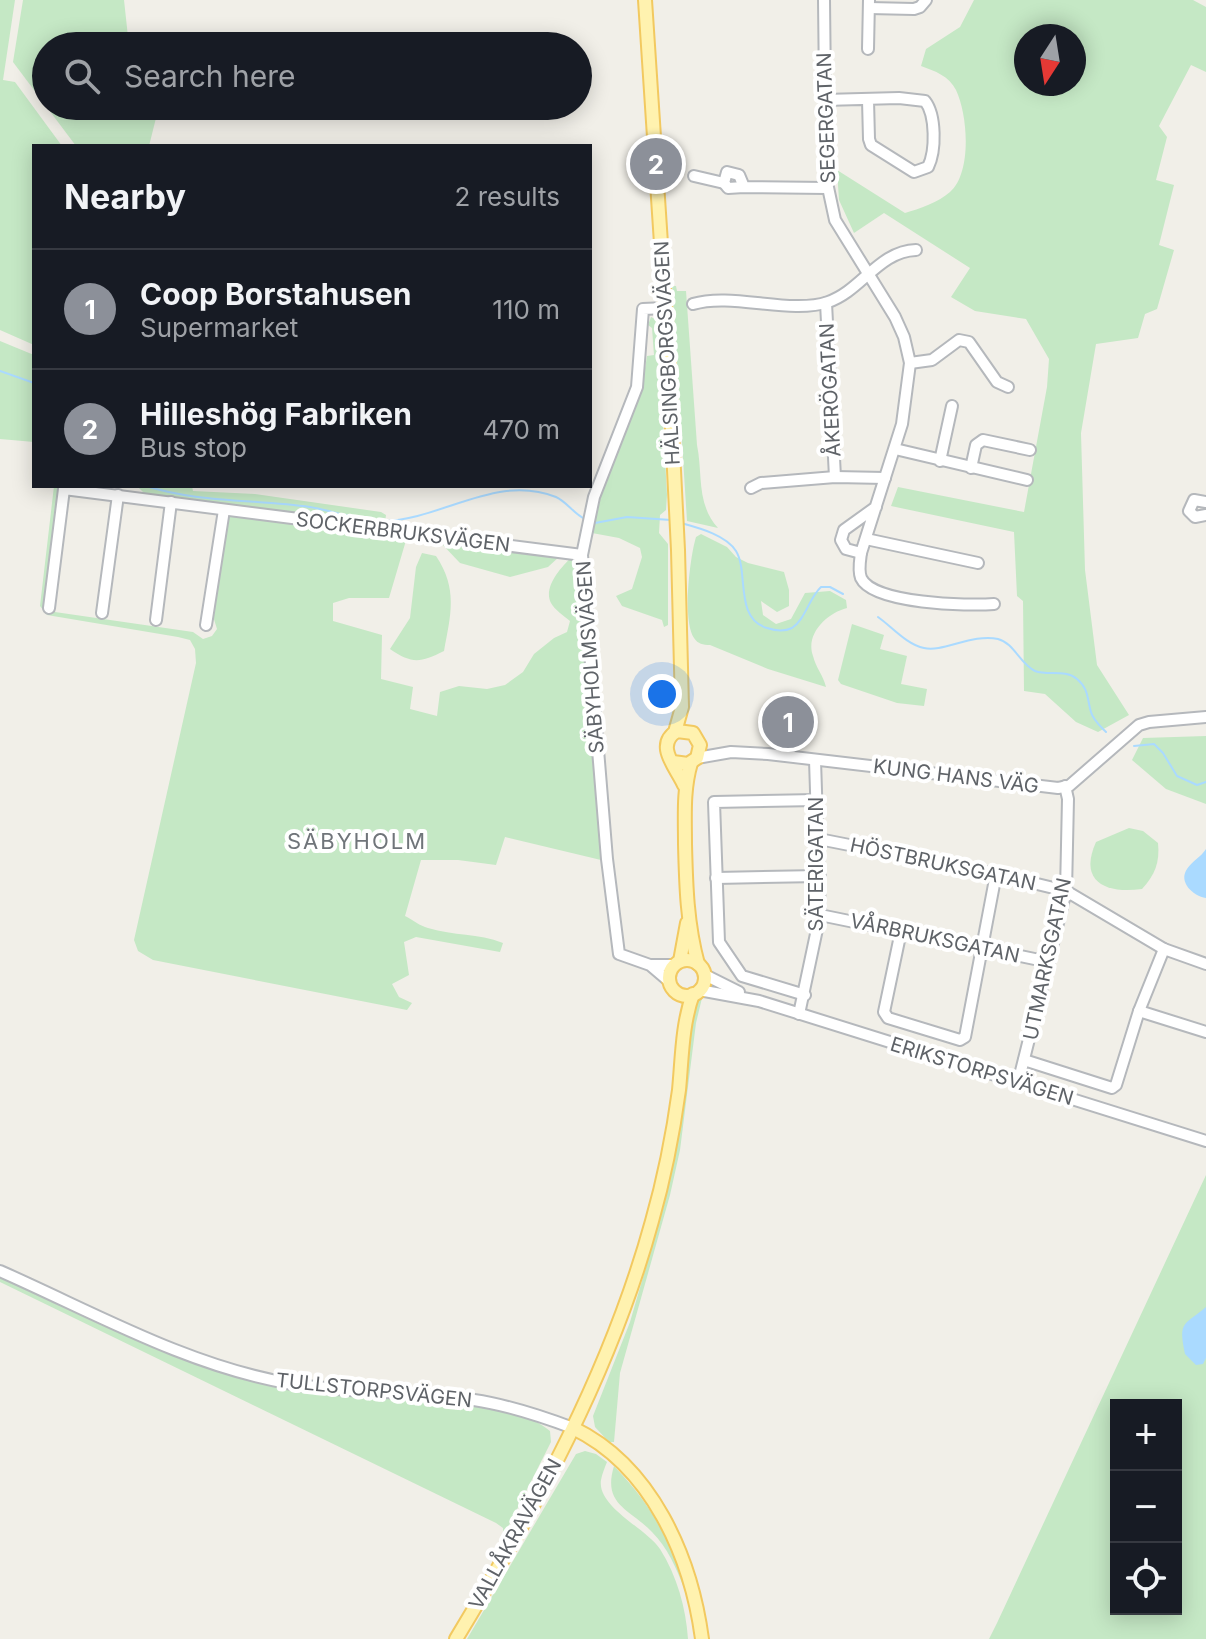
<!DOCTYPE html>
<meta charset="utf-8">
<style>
:root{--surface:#171b24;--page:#242831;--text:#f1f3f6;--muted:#9ea1a6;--line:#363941;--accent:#8c9099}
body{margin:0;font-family:Inter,sans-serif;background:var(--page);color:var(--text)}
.controls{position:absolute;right:24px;bottom:24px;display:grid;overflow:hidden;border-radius:0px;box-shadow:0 4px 20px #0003}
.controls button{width:72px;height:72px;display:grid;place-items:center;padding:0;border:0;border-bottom:2px solid var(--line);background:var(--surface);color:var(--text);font:40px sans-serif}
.compass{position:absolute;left:1014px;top:24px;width:72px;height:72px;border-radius:50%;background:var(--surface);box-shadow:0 4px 20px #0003;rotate:192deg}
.you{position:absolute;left:662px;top:694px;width:28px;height:28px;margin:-20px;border:6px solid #fff;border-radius:50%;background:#1a73e8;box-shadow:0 0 0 12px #1a73e833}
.badge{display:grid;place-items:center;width:52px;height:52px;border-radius:50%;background:var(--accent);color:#fff;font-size:26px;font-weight:700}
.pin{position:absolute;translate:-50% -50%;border:4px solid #fff;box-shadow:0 2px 8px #0006}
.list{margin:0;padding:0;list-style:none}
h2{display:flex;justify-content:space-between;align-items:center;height:104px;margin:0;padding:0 32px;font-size:34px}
h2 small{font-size:26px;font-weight:400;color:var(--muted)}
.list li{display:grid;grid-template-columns:52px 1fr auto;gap:24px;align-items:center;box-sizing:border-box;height:120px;padding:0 32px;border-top:2px solid var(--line)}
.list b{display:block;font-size:30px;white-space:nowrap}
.list p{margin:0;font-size:26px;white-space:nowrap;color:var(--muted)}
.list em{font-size:26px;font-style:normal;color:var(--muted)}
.icon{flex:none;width:44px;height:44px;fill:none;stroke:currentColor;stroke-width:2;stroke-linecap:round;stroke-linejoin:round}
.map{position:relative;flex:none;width:1206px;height:1639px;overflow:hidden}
.search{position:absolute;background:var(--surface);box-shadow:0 4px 20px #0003;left:32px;top:32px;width:560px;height:88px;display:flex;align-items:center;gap:20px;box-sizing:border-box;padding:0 28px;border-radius:44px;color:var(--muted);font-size:30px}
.panel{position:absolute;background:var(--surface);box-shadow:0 4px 20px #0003;left:32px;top:144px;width:560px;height:344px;border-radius:0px}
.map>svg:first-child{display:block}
.green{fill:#c5e8c5;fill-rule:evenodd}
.water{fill:#aadaff}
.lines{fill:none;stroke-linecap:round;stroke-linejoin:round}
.stream{stroke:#aadaff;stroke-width:2}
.minor-casing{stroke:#b5b8bc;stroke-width:14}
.major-casing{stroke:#f2c960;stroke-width:16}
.minor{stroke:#fff;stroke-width:10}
.major{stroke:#fff2af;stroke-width:12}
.labels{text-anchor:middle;stroke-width:8;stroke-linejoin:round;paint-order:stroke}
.street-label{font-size:20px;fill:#5f6368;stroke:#fff}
.neighbourhood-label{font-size:22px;letter-spacing:2px;fill:#70757a;stroke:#fff}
</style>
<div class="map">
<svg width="1206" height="1639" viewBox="0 0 1206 1639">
<rect width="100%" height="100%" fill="#f1efe8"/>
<!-- green -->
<g class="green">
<path d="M0 0H15L3 80 15 82 62 146H34V345L0 330Z"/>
<path d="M23 0H124L129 46H46V106H159L149 146H76L13 62Z"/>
<path d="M974 0H1193L1206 7V72L1191 65 1159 126 1167 137 1156 180 1174 185 1159 245 1174 250 1157 309 1145 314 1138 338 1096 344 1081 433 1085 570 1097 665 1129 715 1098 732 1076 722 1045 694 1024 691 1023 601 1017 596 1014 532 891 506 898 487 1024 512 1047 387 1049 359 1026 319 975 311 951 297 970 268 884 213 854 233 839 200 837 170 905 213C919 209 939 202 950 192 972 173 968 115 956 90 949 76 935 71 921 66L926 49 960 27ZM1026 36H1074V84H1026Z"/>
<path d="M672 286H676L677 291H686L697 445C703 474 696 504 718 528L687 521Z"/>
<path d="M651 317 657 320 658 328 667 495 666 510 660 515 659 533 668 544V625L664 627 662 620 622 606 616 596 632 589 642 557 640 548 619 538 592 533C600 471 639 419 647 356L654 355 652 328 648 325Z"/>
<path d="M0 341 34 355V442L0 439Z"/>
<path d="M54 486H61L43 605 48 611 193 632 203 639 212 636 217 629 213 616 229 517 234 515 407 537 389 598H349L333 603V621L382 635 381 679 413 687 410 709 437 716 440 692 459 686 487 689 505 685 523 672 534 654 554 638 567 632 570 621C564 616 554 609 551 603 543 588 560 568 571 558L577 573 601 860 505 837 496 865 458 860H421L405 916C413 920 420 926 428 928 454 936 478 933 503 943L500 952 416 937 404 942 409 975 392 984 399 997 412 1003 407 1010 153 960 138 951 134 940 196 663 195 649 190 640 178 637 47 615 40 606Z"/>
<path d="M137 486H192L193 491 255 494 381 512 386 515 385 523 198 502 144 493Z"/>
<path d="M701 534 727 547 736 557 748 563 784 572 789 590V606L777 612 761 601 763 615 776 624 791 619 805 593 830 591 846 600 847 608C827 613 805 634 813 656 816 668 823 675 826 687L768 669 710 645C703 645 698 644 694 638 682 620 690 557 696 537Z"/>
<path d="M439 541 560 556 548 567 510 577 460 563Z"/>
<path d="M422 553 436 556C458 589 451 614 444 651 420 663 412 664 390 649L410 618 416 567Z"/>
<path d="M852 624 884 635 880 649 907 656 901 684 927 689 924 706 897 703 841 684 838 680Z"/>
<path d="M1206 736V804L1166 789 1132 760 1143 738Z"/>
<path d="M1129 828 1143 831 1158 843C1160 862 1155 875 1142 889 1106 894 1078 882 1096 842Z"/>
<path d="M702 998 696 1023 680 1150 670 1195 620 1373 614 1442H609L595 1427 593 1416 630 1322 664 1205 681 1118 694 1004Z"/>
<path d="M1206 1175V1639H989L997 1623ZM1116 1405H1176V1609H1116Z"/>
<path d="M0 1278C97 1321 195 1376 301 1390 363 1399 505 1392 550 1431L551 1442 503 1537V1528L496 1523 0 1282Z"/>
<path d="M585 1451 596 1454 607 1462C605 1467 602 1474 601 1480 597 1507 646 1528 660 1549 677 1576 686 1608 688 1639H467L576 1454Z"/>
<path d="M614 1466C654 1508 666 1535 687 1587L684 1588C676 1568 668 1548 652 1532 630 1509 602 1505 614 1466Z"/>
</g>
<!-- water -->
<g class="water">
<path d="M1206 849V898C1193 896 1178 882 1187 869 1192 861 1201 857 1206 849Z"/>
<path d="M1206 1307V1358L1203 1364 1196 1365 1185 1354C1178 1320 1184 1326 1206 1307Z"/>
</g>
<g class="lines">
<!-- stream -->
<g class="stream">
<path d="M0 371 34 383"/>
<path d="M146 486C199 503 256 499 310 507 334 511 359 521 383 521 442 520 496 473 556 497 567 502 574 514 585 519"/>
<path d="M595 523 627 517 671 520"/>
<path d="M681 523C699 528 726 535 736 551 749 572 734 618 767 628 776 631 784 632 792 628 805 620 809 598 821 587H830L843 594"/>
<path d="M878 617C891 626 907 645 924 648 942 653 973 633 998 639 1014 643 1020 664 1035 671 1048 676 1065 669 1077 679 1089 689 1087 699 1091 712 1093 720 1100 726 1106 732"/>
<path d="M1134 746 1154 744 1163 753 1177 776 1197 785 1206 782"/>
</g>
<!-- minor casing -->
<g class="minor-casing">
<g id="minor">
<path d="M824 0 826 178 835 220 895 317 904 337 910 363 902 424 861 553 846 549 841 540 844 530 876 507"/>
<path d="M869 8 914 9 920 7 926 0"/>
<path d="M868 49 869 0"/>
<path d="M824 100 899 98 925 101C936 115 936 151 928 167L914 172 871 145 869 139 868 100"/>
<path d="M694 176 724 183"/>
<path d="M744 187 728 188 724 183 727 172 739 175 744 187 827 188"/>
<path d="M826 303 835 477"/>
<path d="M693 304C732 292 790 315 828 302 861 291 879 251 916 250"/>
<path d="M666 308 643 309 637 387 594 497 582 555 607 859 619 954 650 965 670 982"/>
<path d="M910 363 932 360 959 340 969 342 997 382 1008 387"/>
<path d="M895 449 1027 480"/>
<path d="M940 461 952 406"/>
<path d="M971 468 976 445 983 440 1030 450"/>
<path d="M751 488 761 483 835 477 885 478"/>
<path d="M1206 502 1194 500 1189 511 1195 517 1206 515"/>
<path d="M866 539 978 563"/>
<path d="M861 553C860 561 858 570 861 578 873 604 968 606 994 604"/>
<path d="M49 608 64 489 582 555"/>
<path d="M102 613 118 495"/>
<path d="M156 620 171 502"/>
<path d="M206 625 224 510"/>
<path d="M697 758 731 752 768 754 1058 788 1069 786 1139 725 1149 722 1206 717"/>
<path d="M819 839 996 874 1066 891 1164 949 1206 964"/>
<path d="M716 878 820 876"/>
<path d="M820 915 1049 962"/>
<path d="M901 931 884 1012 888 1018 960 1040 965 1037 996 874"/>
<path d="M652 965H675"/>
<path d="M705 975 739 992"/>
<path d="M699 990 759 1001 1206 1141"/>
<path d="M805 995 742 976 719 942 714 802 817 800"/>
<path d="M1139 1011 1206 1032"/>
<path d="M799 1014 820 915 815 760"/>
<path d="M1024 1060 1112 1088 1116 1085 1139 1011 1164 949"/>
<path d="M1018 1083 1066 891 1068 799 1065 786"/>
<path d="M0 1271C93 1312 186 1365 287 1383 348 1394 412 1390 474 1400 508 1405 541 1416 573 1428"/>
</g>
</g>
<!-- major casing -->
<g class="major-casing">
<g id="major">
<path d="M645 0 668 350 678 550 682 707 675 732"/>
<path d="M673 762 688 764 697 758 700 745 693 733 677 731C654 745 676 767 684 785"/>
<path d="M691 763C683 790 685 816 685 844 686 885 687 924 698 964"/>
<circle cx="687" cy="978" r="18"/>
<path d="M680 961 687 923"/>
<path d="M573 1428C652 1466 691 1557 702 1639"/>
<path d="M456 1639C536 1507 611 1371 652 1221 664 1179 673 1134 679 1090 682 1059 682 1024 693 994"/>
</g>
</g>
<!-- minor -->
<use href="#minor" class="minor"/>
<!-- major -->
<use href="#major" class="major"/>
</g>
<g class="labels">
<!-- street labels -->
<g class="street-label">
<text transform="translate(826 118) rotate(-92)" y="7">SEGERGATAN</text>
<text transform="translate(667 353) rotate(-93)" y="7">HÄLSINGBORGSVÄGEN</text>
<text transform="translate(830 390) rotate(-93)" y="7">ÅKERÖGATAN</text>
<text transform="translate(403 532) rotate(7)" y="7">SOCKERBRUKSVÄGEN</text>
<text transform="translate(590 657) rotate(-94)" y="7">SÄBYHOLMSVÄGEN</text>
<text transform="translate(956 776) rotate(7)" y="7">KUNG HANS VÄG</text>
<text transform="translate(816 864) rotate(-90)" y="7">SÄTERIGATAN</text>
<text transform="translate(943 864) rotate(12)" y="7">HÖSTBRUKSGATAN</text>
<text transform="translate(935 938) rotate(12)" y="7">VÅRBRUKSGATAN</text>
<text transform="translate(1047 959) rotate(-78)" y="7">UTMARKSGATAN</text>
<text transform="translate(982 1071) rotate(17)" y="7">ERIKSTORPSVÄGEN</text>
<text transform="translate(374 1390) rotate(6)" y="7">TULLSTORPSVÄGEN</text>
<text transform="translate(515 1534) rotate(-61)" y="7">VALLÅKRAVÄGEN</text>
</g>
<!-- neighbourhood labels -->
<g class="neighbourhood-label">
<text x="357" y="849">SÄBYHOLM</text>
</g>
</g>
</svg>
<div class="controls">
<button>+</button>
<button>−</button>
<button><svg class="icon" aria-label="locate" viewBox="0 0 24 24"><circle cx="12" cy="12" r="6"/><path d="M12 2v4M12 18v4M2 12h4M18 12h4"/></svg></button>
</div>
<svg class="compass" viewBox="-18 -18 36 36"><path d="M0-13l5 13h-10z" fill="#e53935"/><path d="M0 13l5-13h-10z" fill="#9ea1a6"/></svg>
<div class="you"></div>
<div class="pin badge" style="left:788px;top:722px">1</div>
<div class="pin badge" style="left:656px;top:164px">2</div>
<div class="search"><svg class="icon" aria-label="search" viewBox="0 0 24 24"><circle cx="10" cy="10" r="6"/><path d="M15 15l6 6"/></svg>Search here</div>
<section class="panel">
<h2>Nearby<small>2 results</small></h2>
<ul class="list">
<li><span class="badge">1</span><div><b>Coop Borstahusen</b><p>Supermarket</p></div><em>110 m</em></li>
<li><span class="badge">2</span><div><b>Hilleshög Fabriken</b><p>Bus stop</p></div><em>470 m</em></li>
</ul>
</section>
</div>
